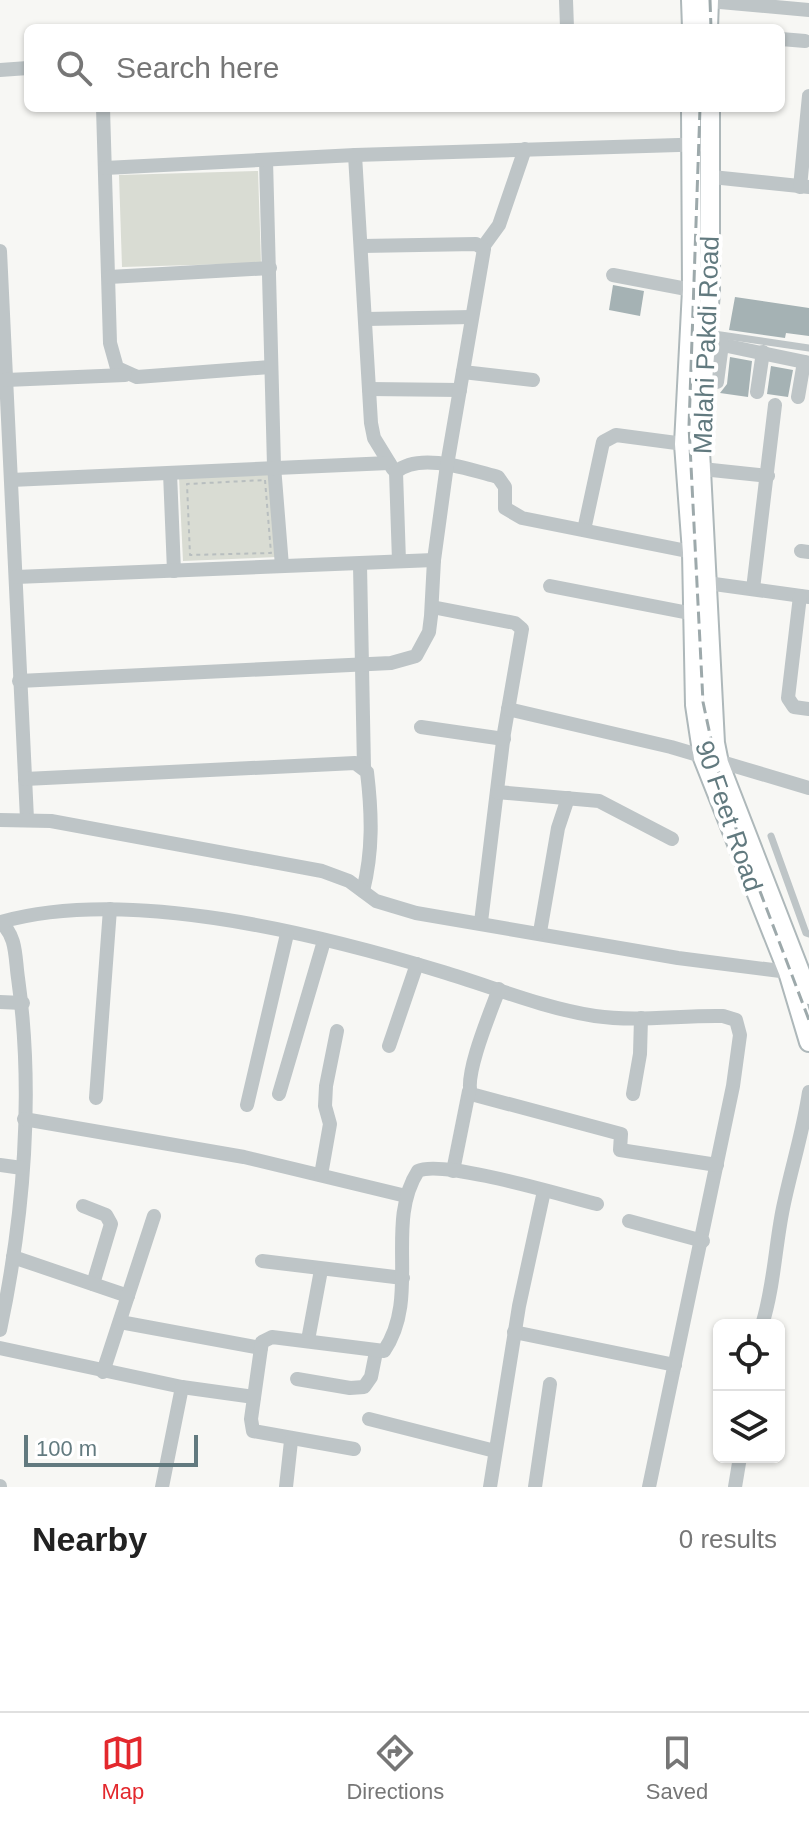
<!DOCTYPE html>
<style>
:root{--surface:#fff;--page:#f6f6f6;--text:#222;--muted:#767676;--line:#e0e0e0;--accent:#e3282d}
body{margin:0;font-family:Helvetica,sans-serif;background:var(--page);color:var(--text)}
.controls{position:absolute;right:24px;bottom:24px;display:grid;overflow:hidden;border-radius:12px;box-shadow:0 2px 6px #0004}
.controls button{width:72px;height:72px;display:grid;place-items:center;padding:0;border:0;border-bottom:2px solid var(--line);background:var(--surface);color:var(--text);font:40px sans-serif}
.scale{position:absolute;left:24px;bottom:20px;width:174px;box-sizing:border-box;padding-left:8px;border:4px solid #627a7f;border-top:0;font-size:22px;line-height:28px;white-space:nowrap;color:#627a7f;-webkit-text-stroke:6px #fff;paint-order:stroke}
.list{margin:0;padding:0;list-style:none}
h2{display:flex;justify-content:space-between;align-items:center;height:104px;margin:0;padding:0 32px;font-size:34px}
h2 small{font-size:26px;font-weight:400;color:var(--muted)}
.icon{flex:none;width:44px;height:44px;fill:none;stroke:currentColor;stroke-width:2;stroke-linecap:round;stroke-linejoin:round}
.map{position:relative;flex:none;width:809px;height:1487px;overflow:hidden}
.search{position:absolute;background:var(--surface);box-shadow:0 2px 6px #0004;left:24px;right:24px;top:24px;height:88px;display:flex;align-items:center;gap:20px;box-sizing:border-box;padding:0 28px;border-radius:12px;color:var(--muted);font-size:30px}
.sheet{height:224px;background:var(--surface)}
nav{display:flex;justify-content:space-around;align-items:center;box-sizing:border-box;height:112px;border-top:2px solid var(--line);background:var(--surface);font-size:22px;color:var(--muted)}
nav a{display:grid;justify-items:center;gap:4px}
nav .on{color:var(--accent)}
.map>svg:first-child{display:block}
.green{fill:#d9dcd3}
.building{fill:#a5b2b4}
.lines{fill:none;stroke-linecap:round;stroke-linejoin:round}
.secondary-casing{stroke:#aeb8ba;stroke-width:22}
.path{stroke:#b8bebf;stroke-width:2;stroke-dasharray:4 4;stroke-linecap:butt}
.service{stroke:#bec5c7;stroke-width:7}
.minor{stroke:#bec5c7;stroke-width:14}
.secondary{stroke:#fff;stroke-width:18}
.rail{stroke:#9da9ab;stroke-width:3;stroke-dasharray:12 6;stroke-linecap:butt}
.labels{text-anchor:middle;stroke-width:8;stroke-linejoin:round;paint-order:stroke}
.street-label{font-size:26px;fill:#627a7f;stroke:#fff}
</style>
<div class="map">
<svg width="809" height="1487" viewBox="0 0 809 1487">
<rect width="100%" height="100%" fill="#f7f7f4"/>
<!-- green -->
<g class="green">
<path d="M258 171 261 263 122 267 119 175Z"/>
<path d="M275 470 277 557 183 561 179 477Z"/>
</g>
<!-- building -->
<g class="building">
<path d="M613 285 644 291 640 316 609 310Z"/>
<path d="M735 297 809 308V336L786 333 785 338 729 330Z"/>
<path d="M730 357 752 361 748 397 720 393 727 384Z"/>
<path d="M771 366 793 370 788 397 767 394Z"/>
</g>
<g class="lines">
<!-- secondary casing -->
<g class="secondary-casing">
<g id="secondary">
<path d="M691 0 692 28"/>
<path d="M708 28 709 0"/>
<path d="M691 108 692 290 684 444 692 552 695 705 703 758 788 972 809 1042"/>
<path d="M710 108V292L699 431 715 743 719 763 809 995"/>
</g>
</g>
<!-- path -->
<path class="path" d="M265 480 271 553 190 555 187 484Z"/>
<!-- service -->
<g class="service">
<path d="M707 333 809 348"/>
<path d="M771 836 806 933 809 934"/>
</g>
<!-- minor -->
<g class="minor">
<path d="M566 0 567 28"/>
<path d="M709 1 809 10"/>
<path d="M781 39 805 41"/>
<path d="M0 70 28 68"/>
<path d="M103 108 110 343 117 368 137 377 270 367"/>
<path d="M355 155 371 423 374 438 393 469"/>
<path d="M266 160 274 466 282 566"/>
<path d="M105 168 355 155 711 144"/>
<path d="M712 177 809 187"/>
<path d="M800 187 809 96"/>
<path d="M483 247 499 225 525 149"/>
<path d="M0 251 27 819"/>
<path d="M613 275 692 290"/>
<path d="M109 277 270 268"/>
<path d="M366 319 472 317"/>
<path d="M704 341 809 363"/>
<path d="M463 372 533 380"/>
<path d="M6 380 125 375"/>
<path d="M717 382 722 344"/>
<path d="M369 389 460 390"/>
<path d="M757 392 763 352"/>
<path d="M798 397 804 362"/>
<path d="M702 469 768 476"/>
<path d="M170 473 174 571"/>
<path d="M11 480 389 463"/>
<path d="M584 530 603 442 616 435 684 444"/>
<path d="M801 551 809 552"/>
<path d="M399 561 396 472C420 451 471 470 498 477L505 487V508L522 518 692 552"/>
<path d="M360 565 364 768"/>
<path d="M16 577 434 560"/>
<path d="M707 583 809 597"/>
<path d="M550 586 694 614"/>
<path d="M753 589 775 405"/>
<path d="M800 596 788 698 794 707 809 709"/>
<path d="M432 607 515 623 522 629 504 733 481 922"/>
<path d="M19 681 391 663 416 656 429 632 431 616 434 560 447 465 484 249 476 244 362 246"/>
<path d="M508 709 671 747 809 788"/>
<path d="M421 727 504 739"/>
<path d="M25 779 355 763 367 772C372 814 373 851 363 891"/>
<path d="M497 792 599 801 672 839"/>
<path d="M0 820 51 821 322 871 349 881 376 901 416 913 678 958 796 973"/>
<path d="M0 922C17 935 15 958 18 978 34 1092 24 1217 0 1330"/>
<path d="M1 922C128 886 318 934 443 972 493 987 543 1008 595 1016 637 1022 681 1015 723 1016L736 1020 740 1035 733 1086 649 1487"/>
<path d="M540 932 558 828 568 798"/>
<path d="M499 989C491 1011 464 1074 471 1094L621 1134 620 1150 717 1165"/>
<path d="M0 1002 23 1003"/>
<path d="M389 1046 417 964"/>
<path d="M279 1094 324 941"/>
<path d="M633 1094 640 1054 641 1018"/>
<path d="M96 1098 110 909"/>
<path d="M247 1105 287 934"/>
<path d="M24 1119 244 1157 406 1196"/>
<path d="M0 1165 22 1168"/>
<path d="M453 1171 469 1091"/>
<path d="M321 1175 330 1124 325 1106 326 1086 337 1031"/>
<path d="M83 1206 106 1215 111 1224 93 1284"/>
<path d="M629 1221 703 1241"/>
<path d="M13 1257 128 1296"/>
<path d="M262 1261 403 1278"/>
<path d="M120 1322 261 1348"/>
<path d="M762 1325C774 1287 775 1247 783 1208 791 1169 803 1132 809 1092"/>
<path d="M514 1332 675 1365"/>
<path d="M308 1340 321 1270"/>
<path d="M0 1348 182 1387 254 1397"/>
<path d="M103 1372 154 1216"/>
<path d="M297 1379 350 1388 364 1387 371 1377 376 1352"/>
<path d="M369 1419 495 1451"/>
<path d="M354 1449 253 1431 251 1419 261 1348 262 1342 272 1337 384 1351C421 1297 384 1224 418 1171 442 1159 565 1196 597 1204"/>
<path d="M0 1486V1487"/>
<path d="M162 1487 182 1387"/>
<path d="M286 1487 291 1441"/>
<path d="M490 1487 519 1306 544 1191"/>
<path d="M535 1487 550 1384"/>
<path d="M735 1487 740 1457"/>
</g>
<!-- secondary -->
<use href="#secondary" class="secondary"/>
<!-- rail -->
<g class="rail">
<path d="M710 0 711 28"/>
<path d="M700 108 689 426 703 702 716 763 734 823 809 1020"/>
</g>
</g>
<g class="labels">
<!-- street labels -->
<g class="street-label">
<text transform="translate(706 345) rotate(-88)" y="9">Malahi Pakdi Road</text>
<text transform="translate(729 816) rotate(71)" y="9">90 Feet Road</text>
</g>
</g>
</svg>
<div class="controls">
<button><svg class="icon" aria-label="locate" viewBox="0 0 24 24"><circle cx="12" cy="12" r="6"/><path d="M12 2v4M12 18v4M2 12h4M18 12h4"/></svg></button>
<button><svg class="icon" aria-label="layers" viewBox="0 0 24 24"><path d="M12 4l9 5-9 5-9-5zM3 14l9 5 9-5"/></svg></button>
</div>
<div class="scale">100 m</div>
<div class="search"><svg class="icon" aria-label="search" viewBox="0 0 24 24"><circle cx="10" cy="10" r="6"/><path d="M15 15l6 6"/></svg>Search here</div>
</div>
<section class="sheet">
<h2>Nearby<small>0 results</small></h2>
<ul class="list">
</ul>
</section>
<nav>
<a class="on"><svg class="icon" aria-label="map" viewBox="0 0 24 24"><path d="M3 6l6-2 6 2 6-2v14l-6 2-6-2-6 2zM9 4v14M15 6v14"/></svg>Map</a>
<a><svg class="icon" aria-label="directions" viewBox="0 0 24 24"><path d="M12 3l9 9-9 9-9-9zM9 14v-3h6M13 9l2 2-2 2"/></svg>Directions</a>
<a><svg class="icon" aria-label="saved" viewBox="0 0 24 24"><path d="M7 4h10v16l-5-4-5 4z"/></svg>Saved</a>
</nav>
